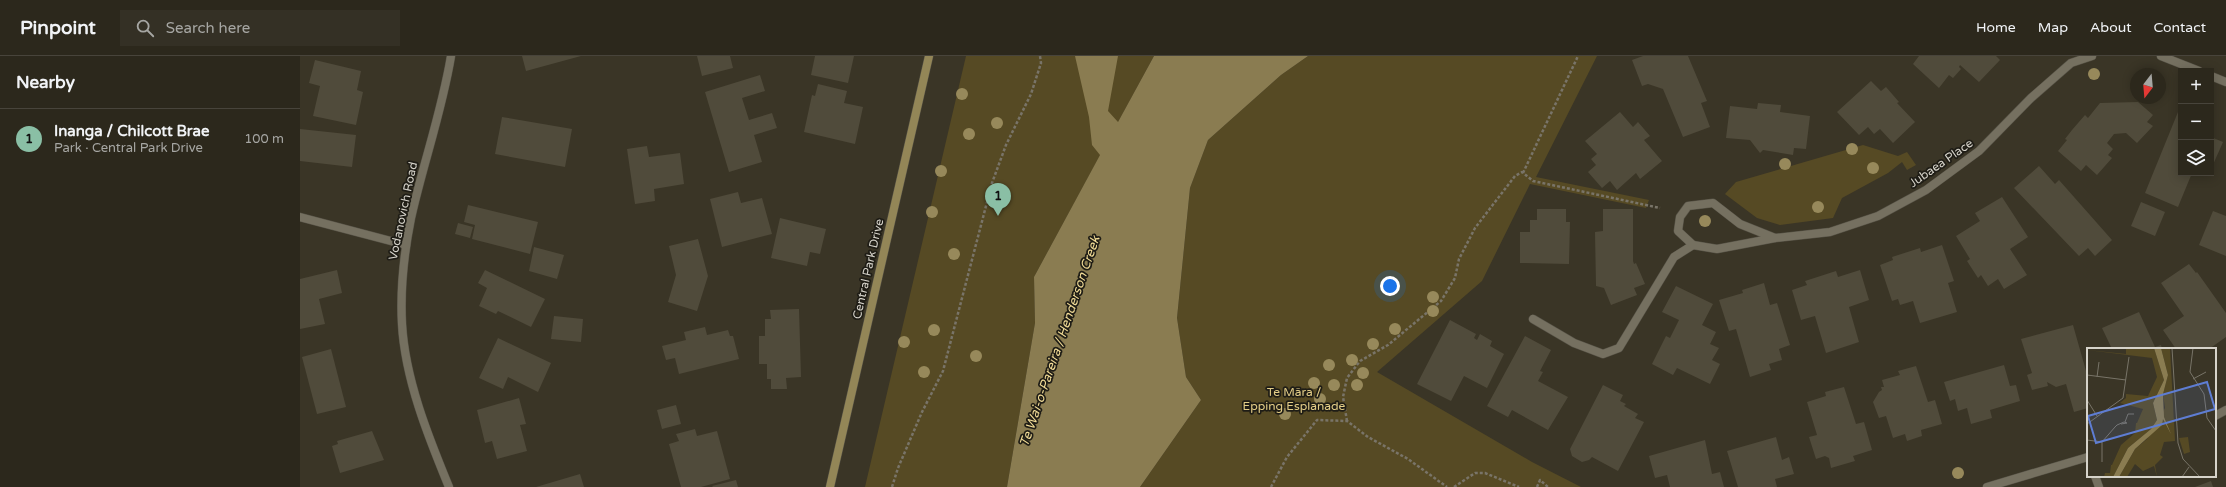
<!DOCTYPE html>
<meta charset="utf-8">
<style>
:root{--surface:#2c281c;--page:#343025;--text:#f1f3f6;--muted:#a6a6a3;--line:#48443b;--accent:#8abfa5}
body{margin:0;font-family:"Varela Round",sans-serif;background:var(--page);color:var(--text)}
.controls{position:absolute;right:12px;top:12px;display:grid;overflow:hidden;border-radius:0px;box-shadow:0 2px 10px #0003}
.controls button{width:36px;height:36px;display:grid;place-items:center;padding:0;border:0;border-bottom:1px solid var(--line);background:var(--surface);color:var(--text);font:20px sans-serif}
.compass{position:absolute;left:1830px;top:12px;width:36px;height:36px;border-radius:50%;background:var(--surface);box-shadow:0 2px 10px #0003;rotate:196deg}
.you{position:absolute;left:1090px;top:230px;width:14px;height:14px;margin:-10px;border:3px solid #fff;border-radius:50%;background:#1a73e8;box-shadow:0 0 0 6px #1a73e833}
.badge{display:grid;place-items:center;width:26px;height:26px;border-radius:50%;background:var(--accent);color:#111;font-size:13px;font-weight:700}
.pin{position:absolute;translate:-50% -33px;filter:drop-shadow(0 1px 2px #0008)}
.pin::after{content:'';position:absolute;top:21px;width:14px;height:12px;background:inherit;clip-path:polygon(0 0,100% 0,50% 100%)}
.list{margin:0;padding:0;list-style:none}
h2{display:flex;justify-content:space-between;align-items:center;height:52px;margin:0;padding:0 16px;font-size:17px}
h2 small{font-size:13px;font-weight:400;color:var(--muted)}
.list li{display:grid;grid-template-columns:26px 1fr auto;gap:12px;align-items:center;box-sizing:border-box;height:60px;padding:0 16px;border-top:1px solid var(--line)}
.list b{display:block;font-size:15px;white-space:nowrap}
.list p{margin:0;font-size:13px;white-space:nowrap;color:var(--muted)}
.list em{font-size:13px;font-style:normal;color:var(--muted)}
.icon{flex:none;width:22px;height:22px;fill:none;stroke:currentColor;stroke-width:2;stroke-linecap:round;stroke-linejoin:round}
.map{position:relative;flex:none;width:1926px;height:431px;overflow:hidden}
header{display:flex;align-items:center;gap:24px;box-sizing:border-box;height:56px;padding:0 20px;background:var(--surface);border-bottom:1px solid var(--line)}
header strong{font-size:19px}
nav{display:flex;gap:22px;margin-inline-start:auto;font-size:14px}
.search{width:280px;height:36px;background:var(--page);display:flex;align-items:center;gap:10px;box-sizing:border-box;padding:0 14px;border-radius:0px;color:var(--muted);font-size:15px}
main{display:flex}
aside{flex:1;background:var(--surface)}
.map>svg:first-child{display:block}
.green{fill:#564a24}
.water{fill:#8a7c51}
.building{fill:#504b3b}
.lines{fill:none;stroke-linecap:round;stroke-linejoin:round}
.service-casing{stroke:#575347;stroke-width:9}
.minor-casing{stroke:#575347;stroke-width:9}
.secondary-casing{stroke:#575347;stroke-width:9}
.path{stroke:#797468;stroke-width:2.5;stroke-dasharray:3 2;stroke-linecap:butt}
.service{stroke:#757060;stroke-width:8}
.minor{stroke:#757060;stroke-width:8}
.secondary{stroke:#938657;stroke-width:8}
.tree{fill:#97895b}
.labels{text-anchor:middle;stroke-width:3.5;stroke-linejoin:round;paint-order:stroke}
.street-label{font-size:12px;fill:#d6d3ca;stroke:#1f1d16}
.park-label{font-size:12px;fill:#e3cd87;stroke:#1f1d16}
.water-label{font-size:13px;font-style:italic;fill:#f3dd97;stroke:#1f1d16}
.inset-road{fill:none;stroke:#787468;stroke-width:1}
.view{fill:#5e7dd3;fill-opacity:0.15;stroke:#5e7dd3;stroke-width:2}
.inset-edge{fill:none;stroke:#d6d3ca;stroke-width:2}
</style>
<header>
<strong>Pinpoint</strong>
<div class="search"><svg class="icon" aria-label="search" viewBox="0 0 24 24"><circle cx="10" cy="10" r="6"/><path d="M15 15l6 6"/></svg>Search here</div>
<nav><a>Home</a><a>Map</a><a>About</a><a>Contact</a></nav>
</header>
<main>
<aside>
<h2>Nearby<small></small></h2>
<ul class="list">
<li><span class="badge">1</span><div><b>Inanga / Chilcott Brae</b><p>Park · Central Park Drive</p></div><em>100 m</em></li>
</ul>
</aside>
<div class="map">
<svg width="1926" height="431" viewBox="0 0 1926 431">
<rect width="100%" height="100%" fill="#3a3526"/>
<!-- green -->
<g class="green">
<path d="M666 0H854L734 221 735 267 707 431H565Z"/>
<path d="M1008 0H1297L1236 121 1349 144 1346 152 1230 128 1182 225 1077 316 1232 406 1281 431H840L901 344 886 321 877 262 890 132 908 84 981 19Z"/>
<path d="M1563 89 1598 100 1607 96 1616 109 1607 114 1602 106 1588 117 1542 142 1533 162 1480 169 1457 162 1425 138 1436 126Z"/>
</g>
<!-- water -->
<path class="water" d="M775 0H818L808 55 818 66 854 0H1008L981 19 908 84 890 132 877 262 886 321 901 344 840 431H707L735 267 734 221 800 99 792 89 789 61Z"/>
<!-- building -->
<g class="building">
<path d="M222 0H281L226 15Z"/>
<path d="M397 0H430L433 12 402 20Z"/>
<path d="M515 0H554L548 27 511 19Z"/>
<path d="M1343 0H1388L1407 45 1401 47 1410 71 1383 81 1363 33 1348 28 1342 30 1332 4Z"/>
<path d="M1619 0H1696L1700 4 1679 26 1660 9 1659 11 1661 13 1653 22 1649 19 1639 32 1613 8Z"/>
<path d="M15 4 61 15 57 34 63 36 56 69 13 60 20 30 9 27Z"/>
<path d="M460 19 465 35 442 42 449 64 472 57 477 72 454 79 462 106 429 116 405 36Z"/>
<path d="M1571 25 1581 35 1586 31 1599 46 1597 47 1615 66 1593 87 1580 73 1574 78 1568 71 1559 79 1537 56Z"/>
<path d="M518 28 547 35 544 47 563 51 555 88 504 76 512 39 515 40Z"/>
<path d="M1838 46 1853 59 1847 66 1853 70 1837 87 1826 77 1814 78 1807 87 1813 93 1808 99 1812 102 1797 119 1786 109 1781 115 1758 95 1767 84 1765 83 1772 74 1785 59 1788 62 1800 47Z"/>
<path d="M1458 47 1481 49 1480 56 1510 60 1506 93 1494 92 1493 99 1463 94 1460 97 1450 84 1426 82 1430 50 1457 53Z"/>
<path d="M1320 56 1333 71 1338 66 1350 80 1344 84 1362 105 1340 123 1336 117 1317 134 1310 125 1302 132 1288 116 1296 109 1291 103 1297 98 1285 85Z"/>
<path d="M1878 56 1881 57V117H1892L1878 151 1845 137Z"/>
<path d="M202 61 272 73 265 111 195 98Z"/>
<path d="M0 73 56 79 52 111 0 105Z"/>
<path d="M1911 81 1923 86 1912 111H1911Z"/>
<path d="M347 90 349 101 380 97 384 128 354 133 355 145 335 148 327 93Z"/>
<path d="M1739 110 1755 128 1759 124 1812 184 1795 200 1788 192 1779 200 1714 132Z"/>
<path d="M438 136 441 147 462 142 472 178 422 191 410 143Z"/>
<path d="M1702 141 1728 181 1710 193 1727 219 1704 233 1698 223 1688 230 1681 219 1678 222 1667 205 1670 203 1656 180 1680 165 1675 157Z"/>
<path d="M1841 146 1865 156 1855 180 1831 170Z"/>
<path d="M168 149 238 166 230 198 172 183 175 169 164 166Z"/>
<path d="M1237 153H1266V166H1270L1269 208 1220 207V176H1230V164H1237Z"/>
<path d="M1303 153H1333V205L1334 208 1336 207 1345 228 1334 232 1337 239 1311 249 1304 232 1296 230 1295 176 1303 175Z"/>
<path d="M1913 155 1926 160V200L1899 189Z"/>
<path d="M480 162 526 173 520 198 510 196 507 210 471 202Z"/>
<path d="M158 167 173 171 170 182 155 178Z"/>
<path d="M398 183 408 220 397 255 368 246 376 219 369 190Z"/>
<path d="M1642 189 1654 225 1648 227 1657 256 1620 267 1613 245 1600 249 1598 243 1592 245 1580 209 1593 204 1592 201 1620 192 1621 196Z"/>
<path d="M234 191 264 199 257 223 229 215Z"/>
<path d="M1889 208 1896 217 1897 216 1926 257V281L1909 293 1903 291 1899 293H1876L1863 274 1884 260 1861 227Z"/>
<path d="M37 214 42 237 19 243 25 268 0 273V223Z"/>
<path d="M185 214 245 243 231 271 198 255 196 258 179 250 187 232 178 227Z"/>
<path d="M1560 214 1569 244 1549 251 1559 286 1526 297 1515 260 1501 264 1492 234 1507 229 1505 225 1536 215 1538 221Z"/>
<path d="M1464 227 1470 249 1477 247 1490 289 1479 293 1482 304 1469 308 1471 314 1450 321 1436 273 1429 275 1419 244 1443 237 1442 234Z"/>
<path d="M1376 230 1413 248 1402 269 1416 276 1410 288 1419 292 1412 304 1420 308 1410 328 1377 312 1373 319 1352 308 1366 280 1370 282 1379 264 1362 256Z"/>
<path d="M499 253 501 321 486 322 487 333H471V323H467V308H459V280H465V263H471L470 254Z"/>
<path d="M1839 256 1855 291 1861 289 1862 293H1812L1802 272Z"/>
<path d="M254 260 283 263 281 286 251 283Z"/>
<path d="M1150 264 1176 278 1174 282 1177 284 1180 278 1192 285 1190 290 1204 298 1187 332 1164 320 1151 345 1117 328Z"/>
<path d="M1773 269 1786 315 1788 314V352L1774 356 1766 328 1756 331 1747 326 1748 330 1732 334 1727 319 1732 317 1721 283Z"/>
<path d="M405 271 407 279 428 274 430 280H433L439 303 379 318 375 302 366 304 362 290 386 284 384 276Z"/>
<path d="M1225 280 1251 294 1240 315 1243 316 1238 325 1268 341 1248 374 1212 354 1208 361 1187 350Z"/>
<path d="M198 282 251 307 238 336 208 321 203 333 179 322Z"/>
<path d="M31 293 46 351 17 358 2 301Z"/>
<path d="M1704 309 1710 330 1716 329 1720 345 1690 354 1692 362 1671 368 1667 352 1658 355 1655 343 1650 345 1644 326Z"/>
<path d="M1616 310 1628 346 1635 344 1642 368 1621 374 1622 380 1607 385 1605 378 1593 382 1586 360 1579 362 1573 346 1579 336 1582 334 1581 331H1584L1582 324 1600 319 1598 315Z"/>
<path d="M1303 329 1323 339 1320 345 1326 348 1324 350 1338 358 1335 362 1344 366 1318 415 1292 401 1289 404 1282 406 1272 400 1270 393Z"/>
<path d="M1544 331 1556 368 1564 366 1572 394 1553 400 1555 405 1531 412 1529 402 1525 400 1516 403 1509 381 1517 379 1507 346 1526 340 1525 336Z"/>
<path d="M219 342 226 368 220 369 227 395 197 403 192 385 185 387 177 354Z"/>
<path d="M376 349 381 368 362 373 357 354Z"/>
<path d="M395 373 397 380 417 375 430 423 401 431H381L369 388 379 385 376 378Z"/>
<path d="M72 375 84 404 40 417 32 390 38 388 37 385Z"/>
<path d="M1476 381 1482 404 1489 401 1494 418 1475 423 1477 431H1438L1427 395Z"/>
<path d="M1405 384 1412 418 1420 416 1424 431H1370L1367 419 1355 422 1349 400Z"/>
<path d="M280 418 284 431H236Z"/>
<path d="M436 424 438 431H413L412 430Z"/>
<path d="M1911 425 1913 431H1895Z"/>
</g>
<g class="lines">
<!-- service casing -->
<g class="service-casing">
<path id="service" d="M1233 263 1274 287 1303 298 1319 292 1374 201 1393 189"/>
</g>
<!-- minor casing -->
<g class="minor-casing">
<g id="minor">
<path d="M1861 0 1899 15"/>
<path d="M1911 20 1926 26"/>
<path d="M0 161 106 189"/>
<path d="M1475 182 1440 168 1413 147 1388 150 1380 161 1378 175 1393 189 1417 193 1475 182 1530 176 1578 160 1626 134 1679 95 1731 42 1771 7 1792 0"/>
<path d="M1915 360 1926 354"/>
<path d="M1795 420 1799 431"/>
<path d="M149 431C128 380 105 323 102 268 100 232 104 197 111 162 123 108 142 55 151 0"/>
<path d="M1687 431 1788 401"/>
</g>
</g>
<!-- secondary casing -->
<g class="secondary-casing">
<path id="secondary" d="M530 431 629 0"/>
</g>
<!-- path -->
<g class="path">
<path d="M1223 117 1278 0"/>
<path d="M1047 365 1043 341 1047 322 1060 305 1088 289 1141 245 1155 222 1159 203 1175 172 1215 120 1222 116 1233 125 1360 152"/>
<path d="M592 431 598 412 622 356 643 315 692 127 706 89 731 38 741 7 740 0"/>
<path d="M971 431 987 401 1017 364 1047 365 1068 381 1108 403 1147 431"/>
<path d="M1154 431 1175 417H1185L1219 431"/>
<path d="M1237 431 1240 424 1248 431"/>
</g>
<!-- service -->
<use href="#service" class="service"/>
<!-- minor -->
<use href="#minor" class="minor"/>
<!-- secondary -->
<use href="#secondary" class="secondary"/>
</g>
<!-- trees -->
<g class="tree">
<circle cx="1794" cy="18" r="6"/>
<circle cx="662" cy="38" r="6"/>
<circle cx="697" cy="67" r="6"/>
<circle cx="669" cy="78" r="6"/>
<circle cx="1552" cy="93" r="6"/>
<circle cx="1485" cy="108" r="6"/>
<circle cx="1573" cy="112" r="6"/>
<circle cx="641" cy="115" r="6"/>
<circle cx="1518" cy="151" r="6"/>
<circle cx="632" cy="156" r="6"/>
<circle cx="1405" cy="165" r="6"/>
<circle cx="654" cy="198" r="6"/>
<circle cx="1133" cy="241" r="6"/>
<circle cx="1133" cy="255" r="6"/>
<circle cx="1095" cy="273" r="6"/>
<circle cx="634" cy="274" r="6"/>
<circle cx="604" cy="286" r="6"/>
<circle cx="1073" cy="288" r="6"/>
<circle cx="676" cy="300" r="6"/>
<circle cx="1052" cy="304" r="6"/>
<circle cx="1029" cy="309" r="6"/>
<circle cx="624" cy="316" r="6"/>
<circle cx="1063" cy="317" r="6"/>
<circle cx="1014" cy="327" r="6"/>
<circle cx="1034" cy="329" r="6"/>
<circle cx="1057" cy="329" r="6"/>
<circle cx="1020" cy="343" r="6"/>
<circle cx="985" cy="358" r="6"/>
<circle cx="1658" cy="417" r="6"/>
</g>
<g class="labels">
<!-- street labels -->
<g class="street-label">
<text transform="translate(1641 107) rotate(-35)" y="4">Jubaea Place</text>
<text transform="translate(103 155) rotate(-78)" y="4">Vodanovich Road</text>
<text transform="translate(568 213) rotate(-77)" y="4">Central Park Drive</text>
</g>
<!-- park labels -->
<g class="park-label">
<text x="994" y="340">Te Māra /<tspan x="994" dy="14">Epping Esplanade</tspan></text>
</g>
<!-- water labels -->
<g class="water-label">
<text transform="translate(759 285) rotate(-71)" y="5">Te Wai-o-Pareira / Henderson Creek</text>
</g>
</g>
<!-- overview -->
<g transform="translate(1787 292)">
<rect width="129" height="129" fill="#3a3526"/>
<path d="M39 0H67L77 32 66 55 70 72 64 81 41 100 26 129H17L18 125H23L24 117 18 116 25 117 34 97 48 85 49 75H42H50L56 61 33 55 39 50V46L61 48 70 29 65 10 0 2 39 6ZM74 0H83L88 93 77 94 73 107 76 109 68 117 70 129 67 118 56 123 48 116 40 129H32L48 101 60 91 78 60 76 46 81 27ZM101 89 103 104 97 106 92 90Z" fill="#564a24"/>
<path d="M67 0H74L81 27 76 46 77 69 84 86 76 71 75 77 48 101 32 129H26L41 100 64 81 70 72 66 55 77 32Z" fill="#8a7c51"/>
<path class="inset-road" d="M85 0 91 95 96 111 113 129M106 0 103 24 117 46 120 70 129 83M0 27 39 32M10 29 12 14M106 31 119 24M0 52 10 68M38 74 41 66H47M0 76 36 50 42 9M0 92 15 94 28 79 30 77 37 74 40 75 34 76M15 114V94M95 129 102 119"/>
<path class="view" d="M120 34 128 61 9 95 1 68Z"/>
<rect width="129" height="129" class="inset-edge"/>
</g>
</svg>
<div class="controls">
<button>+</button>
<button>−</button>
<button><svg class="icon" aria-label="layers" viewBox="0 0 24 24"><path d="M12 4l9 5-9 5-9-5zM3 14l9 5 9-5"/></svg></button>
</div>
<svg class="compass" viewBox="-18 -18 36 36"><path d="M0-13l5 13h-10z" fill="#e53935"/><path d="M0 13l5-13h-10z" fill="#a6a6a3"/></svg>
<div class="you"></div>
<div class="pin badge" style="left:698px;top:160px">1</div>
</div>
</main>
